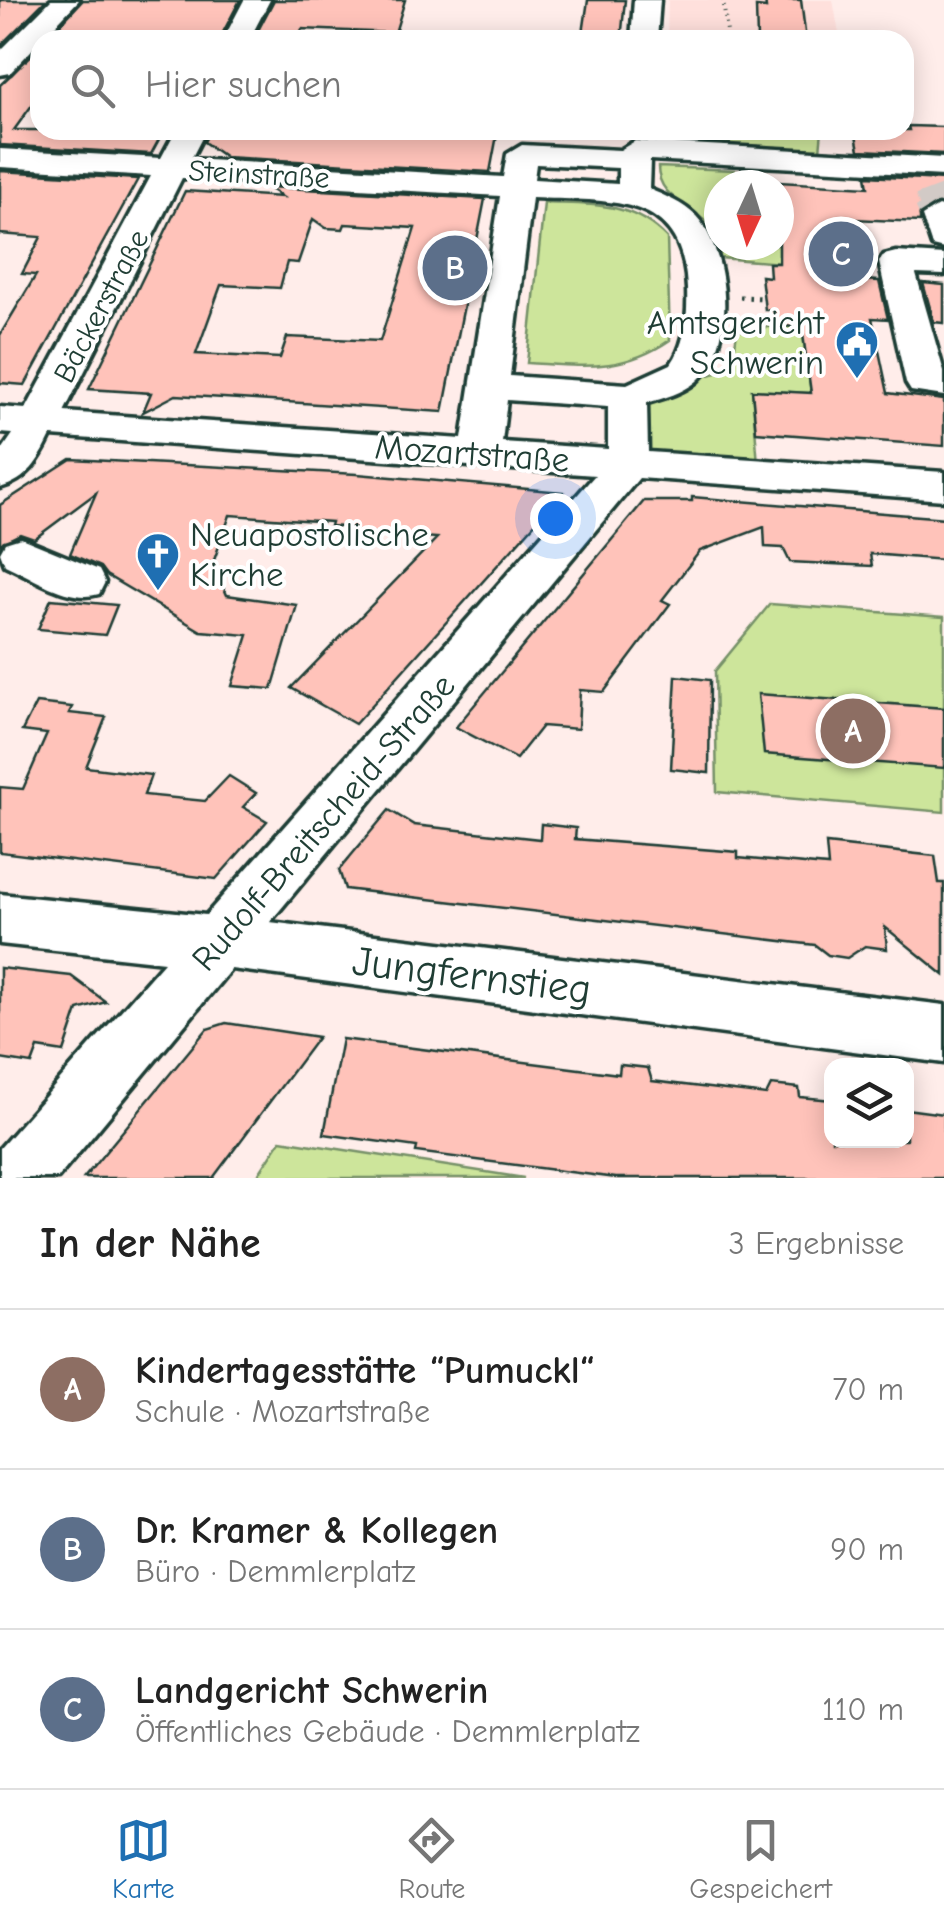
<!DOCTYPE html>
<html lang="de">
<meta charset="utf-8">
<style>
:root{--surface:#fff;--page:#f2f2f2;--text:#222;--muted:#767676;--line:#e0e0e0;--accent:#1f6fb2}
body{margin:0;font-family:"Comic Neue",sans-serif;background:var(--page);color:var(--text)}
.controls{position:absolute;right:30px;bottom:30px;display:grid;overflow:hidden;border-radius:20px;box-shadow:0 5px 25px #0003}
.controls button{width:90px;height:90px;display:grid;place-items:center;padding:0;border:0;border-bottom:2px solid var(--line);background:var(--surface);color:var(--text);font:50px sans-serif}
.compass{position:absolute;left:704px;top:170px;width:90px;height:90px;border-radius:50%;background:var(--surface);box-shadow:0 5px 25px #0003;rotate:184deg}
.you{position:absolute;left:555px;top:518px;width:35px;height:35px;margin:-25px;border:8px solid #fff;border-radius:50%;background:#1a73e8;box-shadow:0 0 0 15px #1a73e833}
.badge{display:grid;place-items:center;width:65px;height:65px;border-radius:50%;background:var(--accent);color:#fff;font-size:32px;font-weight:700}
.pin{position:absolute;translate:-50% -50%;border:5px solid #fff;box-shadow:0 2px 10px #0006}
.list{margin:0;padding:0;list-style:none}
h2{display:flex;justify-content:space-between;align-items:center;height:130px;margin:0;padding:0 40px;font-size:42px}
h2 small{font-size:32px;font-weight:400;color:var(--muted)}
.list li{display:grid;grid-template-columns:65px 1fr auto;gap:30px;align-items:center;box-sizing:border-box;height:160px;padding:0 40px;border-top:2px solid var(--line)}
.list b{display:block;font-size:38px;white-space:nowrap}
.list p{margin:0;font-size:32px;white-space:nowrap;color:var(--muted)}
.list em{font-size:32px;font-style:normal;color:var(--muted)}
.icon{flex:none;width:55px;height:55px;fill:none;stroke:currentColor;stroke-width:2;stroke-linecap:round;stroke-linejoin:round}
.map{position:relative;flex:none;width:944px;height:1178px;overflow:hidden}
.search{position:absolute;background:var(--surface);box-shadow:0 5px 25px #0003;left:30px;right:30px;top:30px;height:110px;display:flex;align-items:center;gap:25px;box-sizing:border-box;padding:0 35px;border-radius:30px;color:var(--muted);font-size:38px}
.sheet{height:610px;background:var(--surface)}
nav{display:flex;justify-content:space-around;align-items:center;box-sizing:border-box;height:140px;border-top:2px solid var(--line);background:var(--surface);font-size:28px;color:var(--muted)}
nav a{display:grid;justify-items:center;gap:5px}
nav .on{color:var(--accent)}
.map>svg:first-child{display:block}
.built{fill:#ffe0dc}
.green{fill:#cde59b;stroke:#769168;stroke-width:2.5}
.building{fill:#ffc3ba;stroke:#1f3d34;stroke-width:2.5;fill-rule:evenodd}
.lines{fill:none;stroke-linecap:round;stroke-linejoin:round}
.minor-tunnel-far1{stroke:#d2cac6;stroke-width:29;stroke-dasharray:29 15;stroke-linecap:butt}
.minor-tunnel{stroke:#d2cac6;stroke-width:36;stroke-dasharray:36 18;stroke-linecap:butt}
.minor-casing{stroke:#1f3d34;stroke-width:7}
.path-far1{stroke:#1f3d34;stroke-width:4;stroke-dasharray:1 5;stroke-linecap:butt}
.path{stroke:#1f3d34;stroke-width:5;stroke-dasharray:2.5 6;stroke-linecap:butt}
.minor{fill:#fff;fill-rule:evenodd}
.labels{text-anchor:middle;stroke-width:8;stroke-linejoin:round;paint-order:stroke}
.far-street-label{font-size:30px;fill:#1f3d34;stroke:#fff}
.poi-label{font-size:35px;fill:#1f3d34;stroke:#fff;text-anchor:end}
.street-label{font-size:35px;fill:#1f3d34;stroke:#fff}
.near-street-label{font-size:42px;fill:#1f3d34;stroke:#fff}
</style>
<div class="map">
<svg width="944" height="1178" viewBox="0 0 944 1178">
<rect width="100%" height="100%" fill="#ffedea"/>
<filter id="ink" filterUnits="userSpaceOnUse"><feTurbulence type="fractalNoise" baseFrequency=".01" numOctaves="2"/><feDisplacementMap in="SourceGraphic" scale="20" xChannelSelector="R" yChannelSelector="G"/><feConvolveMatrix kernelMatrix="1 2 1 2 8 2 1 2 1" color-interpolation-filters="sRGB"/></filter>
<g filter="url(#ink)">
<!-- built -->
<path class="built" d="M668 0H833L840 40H667Z"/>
<!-- green -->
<g class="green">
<path d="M645 130H822L820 151 635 150Z"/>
<path d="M658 167 735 170 736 185H719V239C700 204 658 203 658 167Z"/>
<path d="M544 203C592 205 632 201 667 238L670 340C622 373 582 366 527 363Z"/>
<path d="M720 245H779L795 264 720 258Z"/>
<path d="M776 326 802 327 811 393 752 390 759 476 628 464V396L732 369 737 331Z"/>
<path d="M770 604 944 617V812L717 792 715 671Z"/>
<path d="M281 1140 524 1178H256Z"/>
</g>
<!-- building -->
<g class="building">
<path d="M0 0H46L0 46Z"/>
<path d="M83 0H240L219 40H46Z"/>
<path d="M274 0H405L395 33 302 29 297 40H253Z"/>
<path d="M588 0H625L621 40H582Z"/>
<path d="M765 0H801L806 40H757L756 7 766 8Z"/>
<path d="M40 47V94L14 130H164L151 154 0 145V85Z"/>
<path d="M908 126 944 127V154L859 150 855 130H909Z"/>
<path d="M210 130 462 135 463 130H498L490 172 225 157 204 142Z"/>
<path d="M0 171 138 179 25 385 0 383V335L36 275 22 274 41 237 0 234Z"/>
<path d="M866 176 944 180V204L936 203 920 213V222L853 219 864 280 879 281 888 319 872 318 888 393 944 400V446L756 432 752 390 811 393 802 327 776 326 774 310H765L761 276 770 277 769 263H779V182L868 187Z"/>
<path d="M267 187 485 199 443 412 176 395 143 412 151 393 89 389 185 191 282 197ZM313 219 326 228 343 229 345 224 415 228 380 341 287 337 280 358 196 354 221 285 280 288 287 262 298 263Z"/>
<path d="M923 283 944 285V323L934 322Z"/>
<path d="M71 459 357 474 563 492 355 724 291 688 437 538 354 532 355 528 330 526 331 522 230 515 213 563 227 595 297 605 272 689 232 686 248 635 201 631 106 575 100 567 70 554 96 493 34 539 20 534 0 544V505Z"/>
<path d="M692 497 944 518V560L870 554 872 566 790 562 783 548 765 547 764 527 700 551 662 600 670 604 604 692 580 690 578 729 542 726 516 759 456 727 644 501H692Z"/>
<path d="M51 599 117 605 105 635 38 629Z"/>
<path d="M676 676 710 680 709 773 671 769Z"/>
<path d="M758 694 944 708V768L764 754Z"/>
<path d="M36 703 72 707 69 713 106 717 86 767 151 775 144 795 205 801 229 776 256 793 243 807 267 821 216 879 0 852V787L23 789 47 734 22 731Z"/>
<path d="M389 810 414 825 540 839 541 824 576 828 575 839 738 852V858L828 866 826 844 935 856 939 883H944V975L885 927 887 949 865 946 847 958 828 955 815 945 345 889 339 870Z"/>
<path d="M0 968 71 976 106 1002 78 1010 64 1052 38 1048 32 1064 0 1059Z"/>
<path d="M226 1023 318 1037 213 1178H84L207 1029Z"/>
<path d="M342 1039 619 1074 620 1065 648 1068 652 1081 766 1095 771 1085 799 1088 800 1097 832 1100V1140H906V1109L944 1114V1178H616L416 1152 417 1147 324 1134Z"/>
</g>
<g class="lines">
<!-- minor-tunnel-far1 -->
<path class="minor-tunnel-far1" d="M929 190 934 203"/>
<!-- minor-tunnel -->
<path class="minor-tunnel" d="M933 201 938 216"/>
<!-- minor casing -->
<g class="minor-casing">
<g id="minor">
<path d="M51 0H79L10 73 0 75V51Z"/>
<path d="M244 0H270L249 40H223Z"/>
<path d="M634 0H660L657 40H631Z"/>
<path d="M176 130H206L191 159 503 177 507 154 522 145 620 150 635 141 944 158V176L650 160 649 189C665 196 683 203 696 216 730 253 737 346 697 381 683 393 664 398 647 403L648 452 944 472V500L639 478 270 922 944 1005V1063L231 969 58 1178H0V1148L164 962 0 944V894L206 915 595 475 51 436C39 461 28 480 0 488V453L13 434 0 433V407L26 409 151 176 0 167V149L161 158ZM536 164 618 168V184L534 179ZM182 178 500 196 462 439 64 412ZM532 198C607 202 683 190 687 289 688 314 686 343 671 364L627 384 510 376ZM507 400 608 407V449L502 442Z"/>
<path d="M938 206 944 208V249L932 246 922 216Z"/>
<path d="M896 252 944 255V275L916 274 944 372V396L911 391 906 383 879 262 884 255Z"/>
<path d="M21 538 99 570 105 582 99 594C68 603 34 578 5 565L0 552 5 543Z"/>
</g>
</g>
<!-- path-far1 -->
<path class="path-far1" d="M723 0 728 40"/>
<!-- path -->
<path class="path" d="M740 297 764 298"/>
<!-- minor -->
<use href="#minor" class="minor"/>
</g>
</g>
<!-- icons -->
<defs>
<g id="civic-pin" transform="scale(2.25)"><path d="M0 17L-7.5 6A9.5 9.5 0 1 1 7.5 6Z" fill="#1f6fb2" stroke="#fff"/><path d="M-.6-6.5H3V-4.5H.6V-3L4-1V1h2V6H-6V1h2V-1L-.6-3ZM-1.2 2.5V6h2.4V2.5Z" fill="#fff"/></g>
<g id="church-pin" transform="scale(2.25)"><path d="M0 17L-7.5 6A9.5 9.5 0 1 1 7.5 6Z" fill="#1f6fb2" stroke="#fff"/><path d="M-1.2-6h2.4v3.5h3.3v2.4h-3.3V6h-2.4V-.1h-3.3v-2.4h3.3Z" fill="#fff"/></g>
</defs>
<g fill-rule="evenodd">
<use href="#civic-pin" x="857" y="342"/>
<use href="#church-pin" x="158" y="554"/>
</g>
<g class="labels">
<!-- far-street labels -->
<g class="far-street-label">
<text transform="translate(259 174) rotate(3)" y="10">Steinstraße</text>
<text transform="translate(101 306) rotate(-62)" y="10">Bäckerstraße</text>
</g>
<!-- poi labels -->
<g class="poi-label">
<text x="824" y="334">Amtsgericht<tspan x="824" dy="40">Schwerin</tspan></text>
<text x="190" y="546" text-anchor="start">Neuapostolische<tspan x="190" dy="40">Kirche</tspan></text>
</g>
<!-- street labels -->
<g class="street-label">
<text transform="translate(472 453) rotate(4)" y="12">Mozartstraße</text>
<text transform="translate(323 822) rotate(-49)" y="12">Rudolf-Breitscheid-Straße</text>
</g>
<!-- near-street labels -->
<g class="near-street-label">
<text transform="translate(472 974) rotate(7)" y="15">Jungfernstieg</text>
</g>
</g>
</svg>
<div class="controls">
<button><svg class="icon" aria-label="layers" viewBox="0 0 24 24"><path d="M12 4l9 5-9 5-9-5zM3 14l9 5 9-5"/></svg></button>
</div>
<svg class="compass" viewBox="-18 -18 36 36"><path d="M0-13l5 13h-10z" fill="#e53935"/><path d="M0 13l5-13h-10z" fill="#767676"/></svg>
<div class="you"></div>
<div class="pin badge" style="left:853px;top:731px;background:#8d6e63">A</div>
<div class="pin badge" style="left:455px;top:268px;background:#5c6f8a">B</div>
<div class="pin badge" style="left:841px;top:254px;background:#5c6f8a">C</div>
<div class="search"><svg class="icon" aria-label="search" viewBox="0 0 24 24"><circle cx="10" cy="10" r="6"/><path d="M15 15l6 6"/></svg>Hier suchen</div>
</div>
<section class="sheet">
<h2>In der Nähe<small>3 Ergebnisse</small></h2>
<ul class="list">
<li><span class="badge" style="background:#8d6e63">A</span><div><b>Kindertagesstätte “Pumuckl“</b><p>Schule · Mozartstraße</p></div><em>70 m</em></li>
<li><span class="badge" style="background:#5c6f8a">B</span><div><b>Dr. Kramer &amp; Kollegen</b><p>Büro · Demmlerplatz</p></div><em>90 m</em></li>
<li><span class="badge" style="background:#5c6f8a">C</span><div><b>Landgericht Schwerin</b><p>Öffentliches Gebäude · Demmlerplatz</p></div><em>110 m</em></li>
</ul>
</section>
<nav>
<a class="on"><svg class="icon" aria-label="map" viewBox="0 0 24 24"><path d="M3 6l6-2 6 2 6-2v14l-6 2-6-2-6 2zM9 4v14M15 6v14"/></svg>Karte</a>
<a><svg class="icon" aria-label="directions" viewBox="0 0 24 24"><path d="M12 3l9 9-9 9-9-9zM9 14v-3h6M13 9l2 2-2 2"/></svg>Route</a>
<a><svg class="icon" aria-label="saved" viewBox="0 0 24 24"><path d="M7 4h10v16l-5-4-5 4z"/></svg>Gespeichert</a>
</nav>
